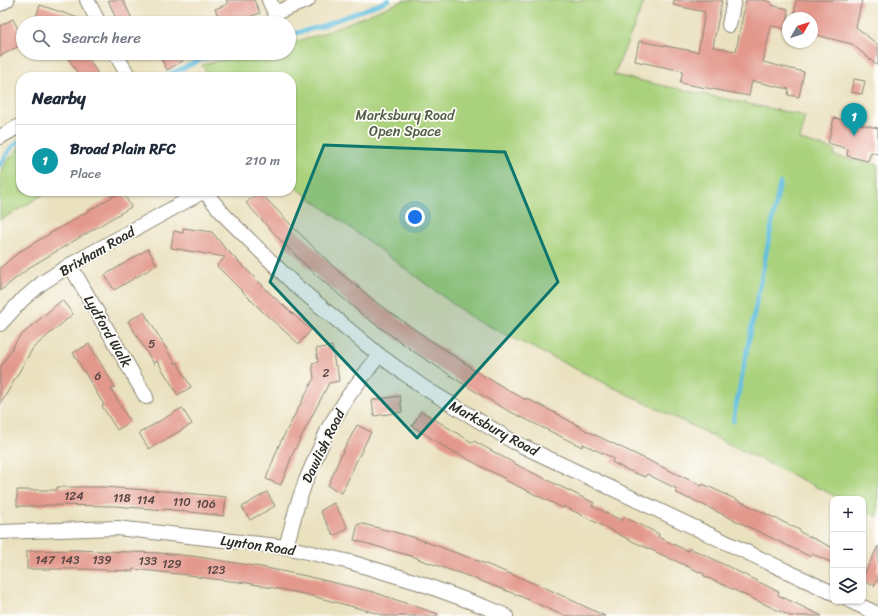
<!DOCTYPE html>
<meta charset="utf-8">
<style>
:root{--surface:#fff;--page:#f2f2f3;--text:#1f2937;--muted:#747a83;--line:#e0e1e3;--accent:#b5179e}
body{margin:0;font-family:Sriracha,sans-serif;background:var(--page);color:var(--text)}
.controls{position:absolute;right:12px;bottom:12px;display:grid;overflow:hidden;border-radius:8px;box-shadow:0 1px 3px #0004}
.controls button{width:36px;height:36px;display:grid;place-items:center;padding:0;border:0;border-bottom:1px solid var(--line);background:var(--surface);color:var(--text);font:20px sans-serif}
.compass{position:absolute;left:782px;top:12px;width:36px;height:36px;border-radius:50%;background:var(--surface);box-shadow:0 1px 3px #0004;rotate:51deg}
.you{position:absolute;left:415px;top:217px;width:14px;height:14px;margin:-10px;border:3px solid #fff;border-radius:50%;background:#1a73e8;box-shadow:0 0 0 6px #1a73e833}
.badge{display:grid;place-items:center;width:26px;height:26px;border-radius:50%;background:var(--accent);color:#fff;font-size:13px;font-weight:700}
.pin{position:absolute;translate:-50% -33px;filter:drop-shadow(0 1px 2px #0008)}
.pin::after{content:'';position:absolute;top:21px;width:14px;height:12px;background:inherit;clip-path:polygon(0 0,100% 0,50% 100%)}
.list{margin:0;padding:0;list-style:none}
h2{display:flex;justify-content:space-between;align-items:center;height:52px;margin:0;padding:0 16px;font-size:17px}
h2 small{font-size:13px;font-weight:400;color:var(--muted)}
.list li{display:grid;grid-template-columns:26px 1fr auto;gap:12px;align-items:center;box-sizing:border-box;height:72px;padding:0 16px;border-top:1px solid var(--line)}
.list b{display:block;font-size:15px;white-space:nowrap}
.list p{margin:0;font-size:13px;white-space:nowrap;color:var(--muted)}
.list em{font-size:13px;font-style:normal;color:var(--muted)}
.icon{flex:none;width:22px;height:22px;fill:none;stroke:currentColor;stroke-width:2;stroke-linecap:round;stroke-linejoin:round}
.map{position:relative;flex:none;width:878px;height:616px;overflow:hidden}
.search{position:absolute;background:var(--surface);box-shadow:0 1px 3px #0004;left:16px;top:16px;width:280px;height:44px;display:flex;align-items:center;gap:10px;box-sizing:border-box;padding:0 14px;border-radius:22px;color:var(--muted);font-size:15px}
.panel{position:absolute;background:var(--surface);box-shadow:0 1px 3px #0004;left:16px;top:72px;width:280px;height:124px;border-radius:16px}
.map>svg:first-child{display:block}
.green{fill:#aad27d;stroke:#6a7e54}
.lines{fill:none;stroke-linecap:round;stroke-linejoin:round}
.stream{stroke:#63c0e1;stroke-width:4.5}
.building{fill:#e3988c}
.minor-casing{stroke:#8a8675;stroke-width:16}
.minor{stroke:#fff;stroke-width:14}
.marked{fill:#0f766e;fill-opacity:0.2;stroke:#0f766e;stroke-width:3;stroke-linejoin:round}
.labels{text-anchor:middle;stroke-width:3.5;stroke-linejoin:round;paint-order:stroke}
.number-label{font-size:12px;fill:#594643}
.park-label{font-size:14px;fill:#515d44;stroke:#fdfcf7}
.street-label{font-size:14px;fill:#2b2b2b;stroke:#fdfcf7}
</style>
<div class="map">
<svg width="878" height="616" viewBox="0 0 878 616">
<rect width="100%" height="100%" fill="#fdfcf7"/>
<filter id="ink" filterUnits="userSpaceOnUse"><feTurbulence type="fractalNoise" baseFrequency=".025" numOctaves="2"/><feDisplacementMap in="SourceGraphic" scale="8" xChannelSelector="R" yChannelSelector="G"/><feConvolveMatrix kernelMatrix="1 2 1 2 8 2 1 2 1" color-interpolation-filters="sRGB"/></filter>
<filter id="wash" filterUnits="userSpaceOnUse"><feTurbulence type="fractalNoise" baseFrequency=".012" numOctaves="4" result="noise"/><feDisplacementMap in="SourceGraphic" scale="16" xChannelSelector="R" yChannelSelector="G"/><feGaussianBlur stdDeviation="0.9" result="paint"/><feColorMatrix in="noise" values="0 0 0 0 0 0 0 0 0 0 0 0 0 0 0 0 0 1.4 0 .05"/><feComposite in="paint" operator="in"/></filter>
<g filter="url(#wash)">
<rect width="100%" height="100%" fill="#eae1bf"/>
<!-- green -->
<g class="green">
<path d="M405 0H645L614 75 805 116 800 140 835 150 834 156 878 165V517L863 510V499H841L472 318 291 184V77H210L202 65 250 53H289V43L319 35Z"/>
<path d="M21 145V191H50L0 220V176L6 162Z"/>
</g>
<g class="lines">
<!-- stream -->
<g class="stream">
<path d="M289 35 319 27 389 0"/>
<path d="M163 77 203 59 224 53"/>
<path d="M0 165 11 148 21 140"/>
<path d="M733 421 780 183"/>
</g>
</g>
<g id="blocks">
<!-- building -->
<g class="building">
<path d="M108 0H123L134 23H118Z"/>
<path d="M226 0H254L260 13 233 23H221L215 9 228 4Z"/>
<path d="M674 0H722L713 47 736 51 746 0H764L771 2V5L788 9V29L771 26 763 62 804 72 799 97 788 95 789 89 752 81 749 96 680 83 683 71 635 61 639 41 698 52 705 12 673 5Z"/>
<path d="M796 0H862L856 27 878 45V66L852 44 812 34V18H794Z"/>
<path d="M40 5 87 21V23H34Z"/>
<path d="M13 19 21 35 18 37 23 44 0 56V26Z"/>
<path d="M65 53H85L100 77H80Z"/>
<path d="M158 53H179L183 61 167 70Z"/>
<path d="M854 79 865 81 862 94 851 92Z"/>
<path d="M834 118 878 128V154L871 152 868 161 847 156 848 149 828 143Z"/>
<path d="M122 191 131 207 30 267 0 291V268L19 252Z"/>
<path d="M259 191 293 227 338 271 381 306 427 338 471 367 470 368 526 400V398L559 415 589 432 702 486 703 484 714 489 800 530V532L833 548V563L812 554 811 557 689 498V499L675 492 677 489 647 474 645 477 625 469 612 462 613 458 583 444 582 447 511 412H510L468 387 413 351 364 316 317 276 285 245 246 203Z"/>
<path d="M183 228 212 232 221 243V244L265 288H264L311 330 299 344 263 312 217 266 225 257 171 248 174 231 183 233Z"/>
<path d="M148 249 157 265 114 290 105 275Z"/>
<path d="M62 300 73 314 33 348 0 405V368L19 337Z"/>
<path d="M144 312 175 363 177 362 191 387 178 395 157 361 154 364 128 321Z"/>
<path d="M89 344 115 387 111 389 130 422 117 430 102 406 104 405 73 353Z"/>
<path d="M332 346 335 366H337L339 381 329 383 293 453 281 485 266 479 279 445 314 378 312 363 318 362 316 349Z"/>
<path d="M400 396 402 412 374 416 372 400Z"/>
<path d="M182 408 192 424 149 449 139 433Z"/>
<path d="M421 411 473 443 474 441 521 467 594 503 592 506 607 513 622 521 624 517 645 527 659 534 658 537 688 551 689 548 703 554 779 592 778 595 822 616H790L704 576V574L630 540 564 506 563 508 505 480 506 479 486 469 455 452 454 453 412 426Z"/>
<path d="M357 425 371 432 356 462 342 493 328 486 341 455Z"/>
<path d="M57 487H103L177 492 226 497 224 516 165 509V510L115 506 45 505V506H17V490H57Z"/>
<path d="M267 492 275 506 250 520 242 507Z"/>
<path d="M334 503 348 528 334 536 320 511Z"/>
<path d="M358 524H363L413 537 481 562 548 589 605 616H564L520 596 465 575 418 559V558L354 540Z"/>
<path d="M878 546V579L874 586 863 581V577Z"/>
<path d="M76 550 159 553 192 556 261 567 306 576 373 592 438 614 437 616H385L369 611 304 594 247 583 197 577V576L133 569V571L84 569H27V551Z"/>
</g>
</g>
</g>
<g filter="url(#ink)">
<use href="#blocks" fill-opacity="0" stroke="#8a8675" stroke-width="1"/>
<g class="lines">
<!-- minor casing -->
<g class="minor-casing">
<g id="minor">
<path d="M87 0 99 23"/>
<path d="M269 0 275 13 308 0"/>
<path d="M0 4 7 0"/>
<path d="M729 25 734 0"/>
<path d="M115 53 129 77"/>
<path d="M0 137 21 125"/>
<path d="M204 191 226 217 295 285 379 355 423 387 514 442 833 593"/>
<path d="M70 265 146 397"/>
<path d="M0 324 22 300 42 283 70 265 204 191"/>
<path d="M0 532 117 528 286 547 350 562 417 582 488 608 506 616"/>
<path d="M286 547 297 506 306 480 329 427 349 395 379 355"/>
<path d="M850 601 878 614"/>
</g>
</g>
<!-- minor -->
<use href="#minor" class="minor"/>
</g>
</g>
<!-- marked area -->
<path class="marked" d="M324 145 505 152 558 282 417 438 270 282Z"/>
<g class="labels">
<!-- number labels -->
<g class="number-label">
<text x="152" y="348">5</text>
<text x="326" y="377">2</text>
<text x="98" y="380">6</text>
<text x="74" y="500">124</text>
<text x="122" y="502">118</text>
<text x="146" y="504">114</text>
<text x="182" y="506">110</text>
<text x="206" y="508">106</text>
<text x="45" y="564">147</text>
<text x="70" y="564">143</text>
<text x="102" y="564">139</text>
<text x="148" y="565">133</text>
<text x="172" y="568">129</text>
<text x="216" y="574">123</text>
</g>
<!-- park labels -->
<g class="park-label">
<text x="405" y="120">Marksbury Road<tspan x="405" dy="16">Open Space</tspan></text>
</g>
<!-- street labels -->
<g class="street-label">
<text transform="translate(97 251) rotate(-30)" y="5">Brixham Road</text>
<text transform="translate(108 331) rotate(60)" y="5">Lydford Walk</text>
<text transform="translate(494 428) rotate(29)" y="5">Marksbury Road</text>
<text transform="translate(323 446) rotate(-64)" y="5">Dawlish Road</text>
<text transform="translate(258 545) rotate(8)" y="5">Lynton Road</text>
</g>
</g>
</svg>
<div class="controls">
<button>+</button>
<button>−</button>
<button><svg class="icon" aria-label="layers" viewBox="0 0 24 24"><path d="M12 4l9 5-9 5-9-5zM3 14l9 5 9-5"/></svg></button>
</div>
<svg class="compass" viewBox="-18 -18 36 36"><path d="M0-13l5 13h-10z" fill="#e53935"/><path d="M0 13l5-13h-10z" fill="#747a83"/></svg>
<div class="you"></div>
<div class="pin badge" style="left:854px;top:136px;background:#0f9aa8">1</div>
<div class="search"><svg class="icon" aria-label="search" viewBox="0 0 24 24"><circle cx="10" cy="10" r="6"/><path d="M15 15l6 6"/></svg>Search here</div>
<section class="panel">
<h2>Nearby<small></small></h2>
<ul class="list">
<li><span class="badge" style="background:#0f9aa8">1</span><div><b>Broad Plain RFC</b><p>Place</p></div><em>210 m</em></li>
</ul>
</section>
</div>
